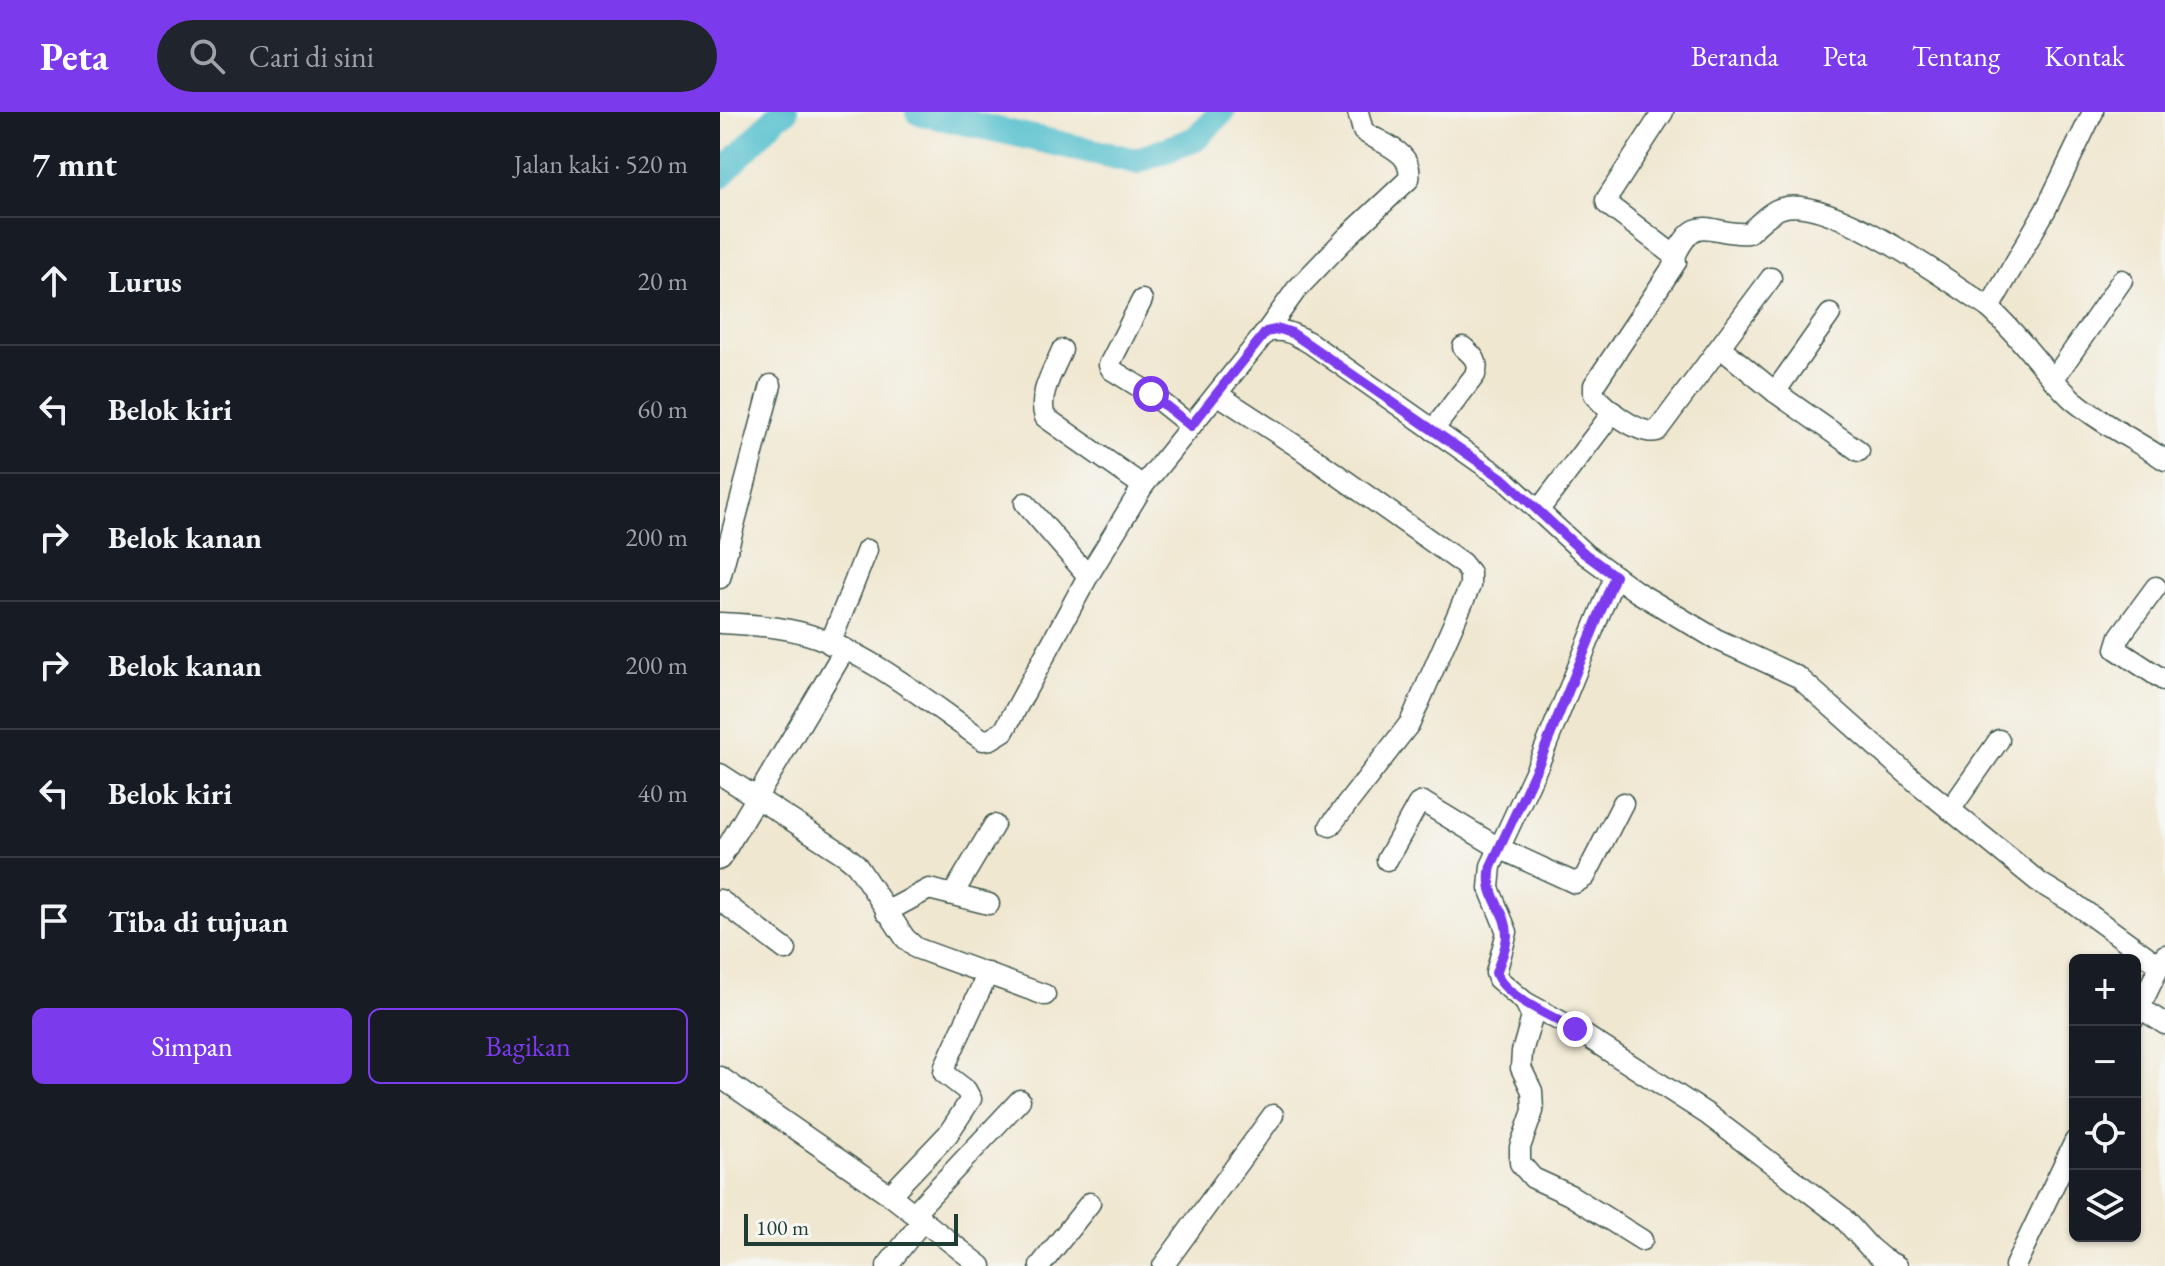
<!DOCTYPE html>
<html lang="id">
<meta charset="utf-8">
<style>
:root{--surface:#171b24;--page:#20242c;--text:#f1f3f6;--muted:#9ea1a6;--line:#363941;--accent:#7c3aed}
body{margin:0;font-family:"EB Garamond",serif;background:var(--page);color:var(--text)}
.controls{position:absolute;right:24px;bottom:24px;display:grid;overflow:hidden;border-radius:12px;box-shadow:0 2px 6px #0004}
.controls button{width:72px;height:72px;display:grid;place-items:center;padding:0;border:0;border-bottom:2px solid var(--line);background:var(--surface);color:var(--text);font:40px sans-serif}
.scale{position:absolute;left:24px;bottom:20px;width:214px;box-sizing:border-box;padding-left:8px;border:4px solid #1f3d34;border-top:0;font-size:22px;line-height:28px;white-space:nowrap;color:#1f3d34;-webkit-text-stroke:6px #f6f6f2;paint-order:stroke}
.stop{position:absolute;width:24px;height:24px;margin:-18px;border:6px solid #7c3aed;border-radius:50%;background:#fff}
.stop.end{background:#7c3aed;border-color:#fff;box-shadow:0 2px 8px #0008}
.list{margin:0;padding:0;list-style:none}
h2{display:flex;justify-content:space-between;align-items:center;height:104px;margin:0;padding:0 32px;font-size:34px}
h2 small{font-size:26px;font-weight:400;color:var(--muted)}
.list li{display:grid;grid-template-columns:52px 1fr auto;gap:24px;align-items:center;box-sizing:border-box;height:128px;padding:0 32px;border-top:2px solid var(--line)}
.list b{display:block;font-size:30px;white-space:nowrap}
.list em{font-size:26px;font-style:normal;color:var(--muted)}
.actions{display:flex;gap:16px;padding:24px 32px}
.actions a{flex:1;padding:18px 0;border:2px solid var(--accent);border-radius:12px;text-align:center;font-size:28px;color:var(--accent)}
.actions .main{background:var(--accent);color:#fff}
.icon{flex:none;width:44px;height:44px;fill:none;stroke:currentColor;stroke-width:2;stroke-linecap:round;stroke-linejoin:round}
.map{position:relative;flex:none;width:1445px;height:1154px;overflow:hidden}
header{display:flex;align-items:center;gap:48px;box-sizing:border-box;height:112px;padding:0 40px;background:var(--accent);color:#fff}
header strong{font-size:38px}
nav{display:flex;gap:44px;margin-inline-start:auto;font-size:28px}
.search{width:560px;height:72px;background:var(--page);display:flex;align-items:center;gap:20px;box-sizing:border-box;padding:0 28px;border-radius:44px;color:var(--muted);font-size:30px}
main{display:flex}
aside{flex:1;background:var(--surface)}
.map>svg:first-child{display:block}
.lines{fill:none;stroke-linecap:round;stroke-linejoin:round}
.river{stroke:#54c0ce;stroke-width:26}
.minor-casing{stroke:#3e564b;stroke-width:23}
.minor{stroke:#fff;stroke-width:20}
.route{stroke:#7c3aed;stroke-width:10}
</style>
<header>
<strong>Peta</strong>
<div class="search"><svg class="icon" aria-label="search" viewBox="0 0 24 24"><circle cx="10" cy="10" r="6"/><path d="M15 15l6 6"/></svg>Cari di sini</div>
<nav><a>Beranda</a><a>Peta</a><a>Tentang</a><a>Kontak</a></nav>
</header>
<main>
<aside>
<h2>7 mnt<small>Jalan kaki · 520 m</small></h2>
<ul class="list">
<li><svg class="icon" aria-label="ahead" viewBox="0 0 24 24"><path d="M12 20V5M6 11l6-6 6 6"/></svg><div><b>Lurus</b></div><em>20 m</em></li>
<li><svg class="icon" aria-label="left" viewBox="0 0 24 24"><path d="M17 20v-9H6M10 6l-5 5 5 5"/></svg><div><b>Belok kiri</b></div><em>60 m</em></li>
<li><svg class="icon" aria-label="right" viewBox="0 0 24 24"><path d="M7 20v-9h11M14 6l5 5-5 5"/></svg><div><b>Belok kanan</b></div><em>200 m</em></li>
<li><svg class="icon" aria-label="right" viewBox="0 0 24 24"><path d="M7 20v-9h11M14 6l5 5-5 5"/></svg><div><b>Belok kanan</b></div><em>200 m</em></li>
<li><svg class="icon" aria-label="left" viewBox="0 0 24 24"><path d="M17 20v-9H6M10 6l-5 5 5 5"/></svg><div><b>Belok kiri</b></div><em>40 m</em></li>
<li><svg class="icon" aria-label="arrive" viewBox="0 0 24 24"><path d="M6 21V4h12l-3 4 3 4H6"/></svg><div><b>Tiba di tujuan</b></div></li>
</ul>
<div class="actions"><a class="main">Simpan</a><a>Bagikan</a></div>
</aside>
<div class="map">
<svg width="1445" height="1154" viewBox="0 0 1445 1154">
<rect width="100%" height="100%" fill="#f6f6f2"/>
<filter id="ink" filterUnits="userSpaceOnUse"><feTurbulence type="fractalNoise" baseFrequency=".0125" numOctaves="2"/><feDisplacementMap in="SourceGraphic" scale="16" xChannelSelector="R" yChannelSelector="G"/><feConvolveMatrix kernelMatrix="1 2 1 2 8 2 1 2 1" color-interpolation-filters="sRGB"/></filter>
<filter id="wash" filterUnits="userSpaceOnUse"><feTurbulence type="fractalNoise" baseFrequency=".006" numOctaves="4" result="noise"/><feDisplacementMap in="SourceGraphic" scale="32" xChannelSelector="R" yChannelSelector="G"/><feGaussianBlur stdDeviation="1.8" result="paint"/><feColorMatrix in="noise" values="0 0 0 0 0 0 0 0 0 0 0 0 0 0 0 0 0 1.4 0 .05"/><feComposite in="paint" operator="in"/></filter>
<g filter="url(#wash)">
<rect width="100%" height="100%" fill="#f0e7d0"/>
<g class="lines">
<!-- river -->
<g class="river">
<path d="M198 0 416 49 475 27 502 0"/>
<path d="M0 64 59 2 65 0"/>
</g>
</g>
</g>
<g filter="url(#ink)">
<g class="lines">
<!-- minor casing -->
<g class="minor-casing">
<g id="minor">
<path d="M943 0 886 88 887 92 955 144 956 150 874 273V282C884 296 920 324 937 319L1051 166"/>
<path d="M955 144C978 97 989 124 1028 121 1038 113 1050 99 1062 96 1108 82 1230 169 1269 196 1300 223 1322 259 1352 287 1380 311 1415 328 1445 348"/>
<path d="M422 188 389 253 392 258 431 282 471 314"/>
<path d="M1269 196 1326 97 1373 0"/>
<path d="M546 220 576 178 627 125 689 67C694 39 661 32 643 19L638 0"/>
<path d="M1001 236 1055 280 1139 339"/>
<path d="M342 238C334 258 317 283 325 305L423 374"/>
<path d="M1333 268 1402 168"/>
<path d="M1055 280 1110 202"/>
<path d="M497 282 578 335 742 451 750 461V474L690 611 610 714"/>
<path d="M713 318 755 263C760 249 753 244 743 235"/>
<path d="M305 391 368 464"/>
<path d="M818 399 893 300"/>
<path d="M895 464 819 651 771 754 769 776 787 820 776 861 778 867 805 890 855 917 987 1002 1121 1104 1149 1135 1162 1146 1177 1154"/>
<path d="M0 466 51 273"/>
<path d="M1436 475 1400 524 1396 537 1445 569"/>
<path d="M0 511C26 512 53 514 79 520 144 536 208 590 263 628L271 627 284 619 368 464 423 374 546 220C565 216 574 222 590 231L785 368 865 442 917 480 996 527 1078 565 1195 669 1320 771 1355 792 1440 854"/>
<path d="M110 532 147 438"/>
<path d="M0 662 125 743 136 752 185 826 196 836 325 883"/>
<path d="M1230 698 1279 628"/>
<path d="M0 747 125 537"/>
<path d="M667 748 698 692 703 690 779 736 855 771 865 765 903 691"/>
<path d="M233 782 274 713"/>
<path d="M0 788 66 838"/>
<path d="M166 800 209 777 269 792"/>
<path d="M805 890 812 905 802 940 801 956 812 979 813 999 800 1035V1051L813 1066 850 1083 922 1128"/>
<path d="M1420 896 1445 912"/>
<path d="M1415 905 1445 843"/>
<path d="M0 965 170 1083 261 1154"/>
<path d="M170 1083 228 1022 251 987 246 978 224 961 225 954 268 861"/>
<path d="M194 1101 300 988"/>
<path d="M167 1154 203 1108"/>
<path d="M320 1154 370 1091"/>
<path d="M443 1154 553 1003"/>
<path d="M1295 1154 1355 1029"/>
</g>
</g>
<!-- minor -->
<use href="#minor" class="minor"/>
</g>
</g>
<g class="lines" filter="url(#ink)">
<!-- route -->
<path class="route" d="M431 282 471 314 546 220 560 217 572 221 785 368 865 442 895 464 819 651 771 754C764 787 787 796 787 823 787 835 780 849 776 861 784 885 834 905 855 917"/>
</g>
</svg>
<div class="controls">
<button>+</button>
<button>−</button>
<button><svg class="icon" aria-label="locate" viewBox="0 0 24 24"><circle cx="12" cy="12" r="6"/><path d="M12 2v4M12 18v4M2 12h4M18 12h4"/></svg></button>
<button><svg class="icon" aria-label="layers" viewBox="0 0 24 24"><path d="M12 4l9 5-9 5-9-5zM3 14l9 5 9-5"/></svg></button>
</div>
<div class="scale">100 m</div>
<div class="stop" style="left:431px;top:282px"></div>
<div class="stop end" style="left:855px;top:917px"></div>
</div>
</main>
